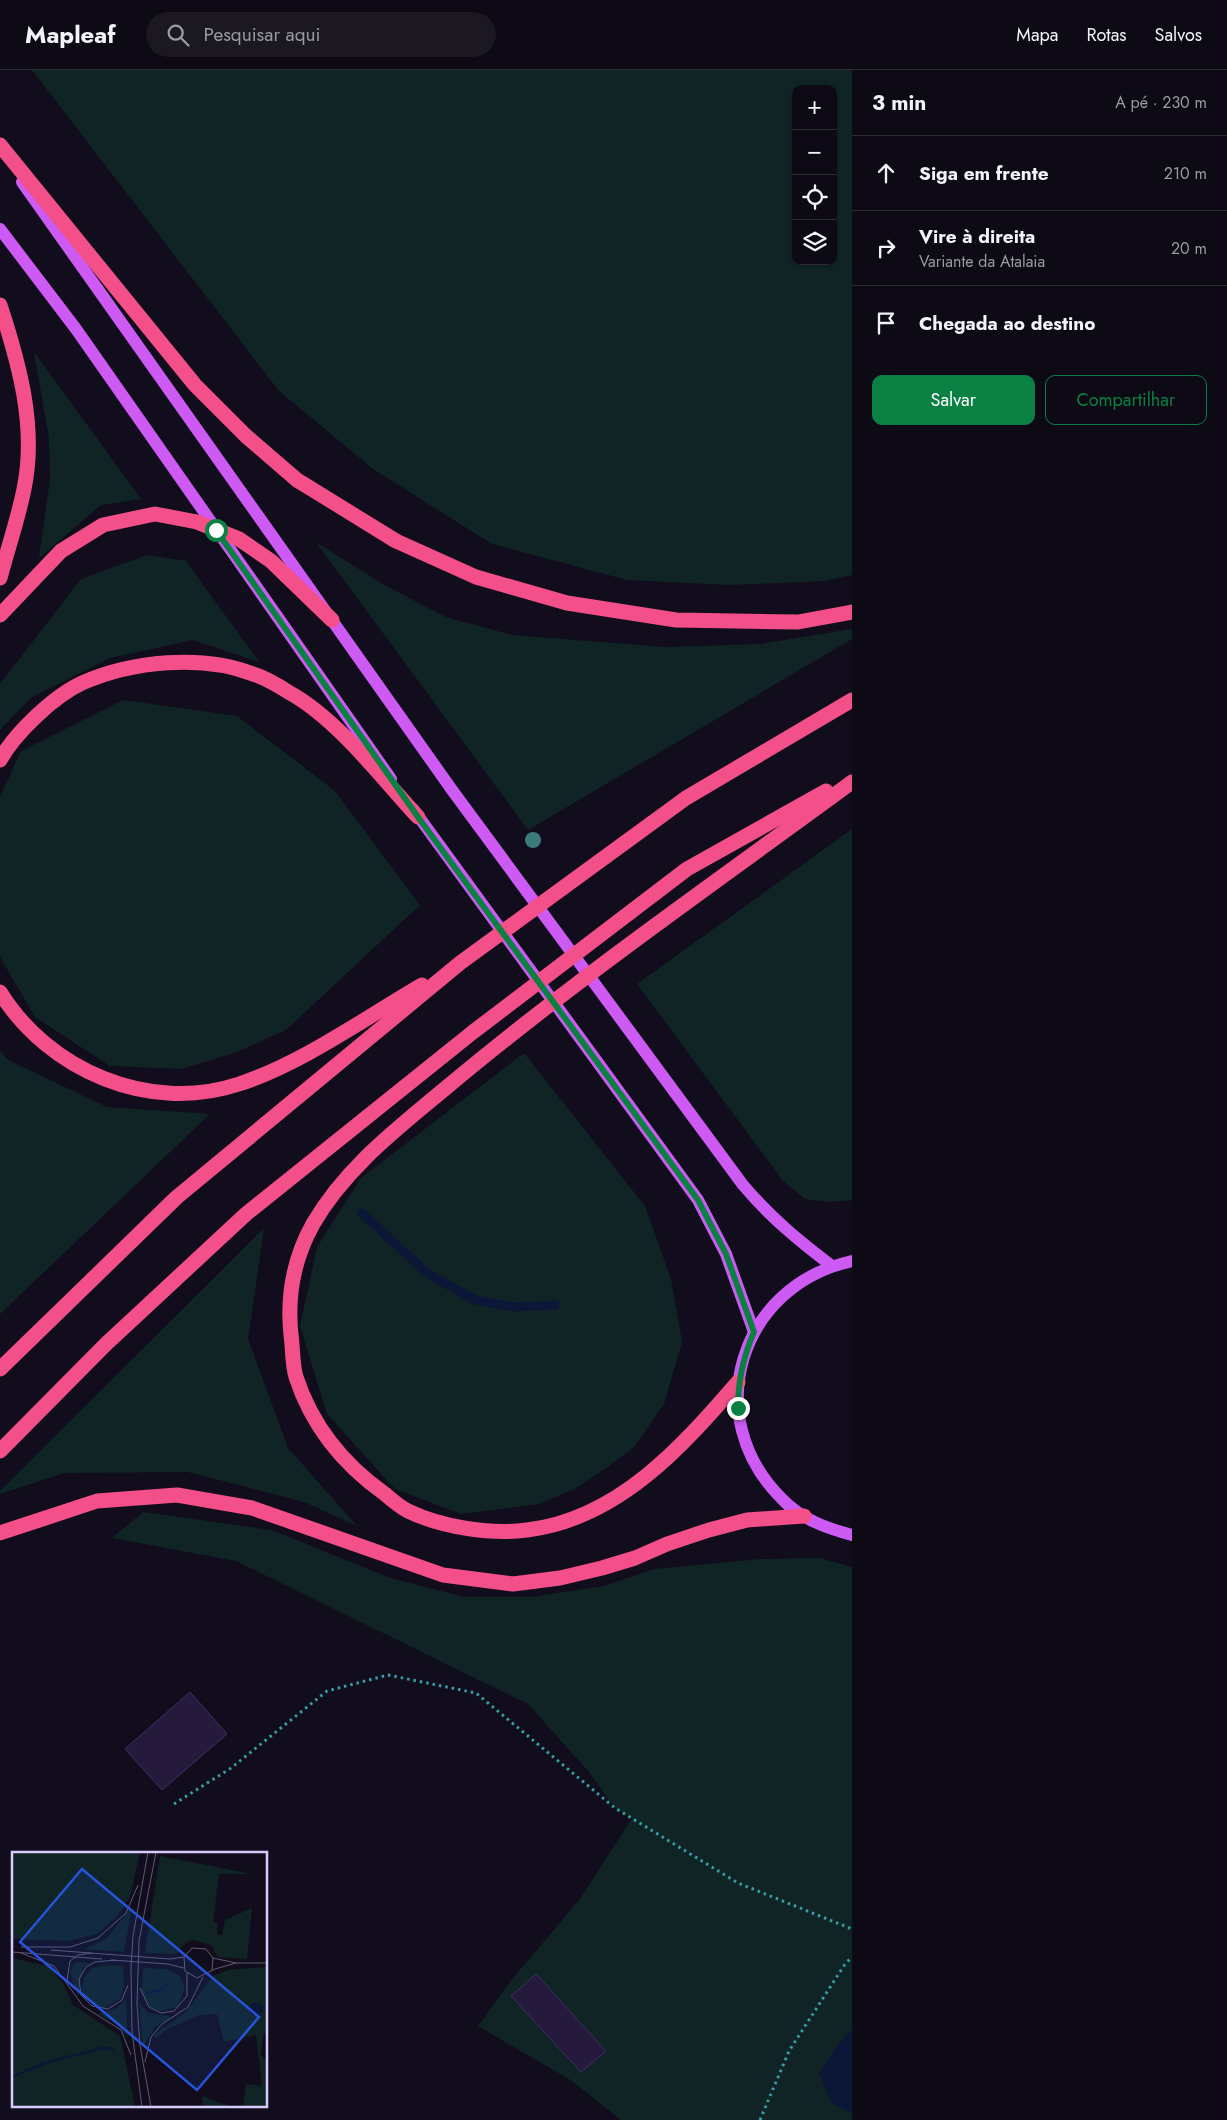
<!DOCTYPE html>
<html lang="pt">
<meta charset="utf-8">
<style>
:root{--surface:#0d0a15;--page:#1b1822;--text:#f1f3f6;--muted:#9a9aa0;--line:#2d2b34;--accent:#0b8043}
body{margin:0;font-family:Jost,sans-serif;background:var(--page);color:var(--text)}
.controls{position:absolute;right:15px;top:15px;display:grid;overflow:hidden;border-radius:10px;box-shadow:0 1px 4px #0004}
.controls button{width:45px;height:45px;display:grid;place-items:center;padding:0;border:0;border-bottom:1px solid var(--line);background:var(--surface);color:var(--text);font:25px sans-serif}
.stop{position:absolute;width:15px;height:15px;margin:-11px;border:4px solid #0b8043;border-radius:50%;background:#fff}
.stop.end{background:#0b8043;border-color:#fff;box-shadow:0 1px 5px #0008}
.list{margin:0;padding:0;list-style:none}
h2{display:flex;justify-content:space-between;align-items:center;height:65px;margin:0;padding:0 20px;font-size:21px}
h2 small{font-size:16px;font-weight:400;color:var(--muted)}
.list li{display:grid;grid-template-columns:32px 1fr auto;gap:15px;align-items:center;box-sizing:border-box;height:75px;padding:0 20px;border-top:1px solid var(--line)}
.list b{display:block;font-size:19px;white-space:nowrap}
.list p{margin:0;font-size:16px;white-space:nowrap;color:var(--muted)}
.list em{font-size:16px;font-style:normal;color:var(--muted)}
.actions{display:flex;gap:10px;padding:15px 20px}
.actions a{flex:1;padding:11px 0;border:1px solid var(--accent);border-radius:10px;text-align:center;font-size:18px;color:var(--accent)}
.actions .main{background:var(--accent);color:#fff}
.icon{flex:none;width:28px;height:28px;fill:none;stroke:currentColor;stroke-width:2;stroke-linecap:round;stroke-linejoin:round}
.map{position:relative;flex:none;width:852px;height:2050px;overflow:hidden}
header{display:flex;align-items:center;gap:30px;box-sizing:border-box;height:70px;padding:0 25px;background:var(--surface);border-bottom:1px solid var(--line)}
header strong{font-size:24px}
nav{display:flex;gap:28px;margin-inline-start:auto;font-size:18px}
.search{width:350px;height:45px;background:var(--page);display:flex;align-items:center;gap:12px;box-sizing:border-box;padding:0 18px;border-radius:28px;color:var(--muted);font-size:19px}
main{display:flex}
aside{flex:1;background:var(--surface)}
.map>svg:first-child{display:block}
.green{fill:#102426;fill-rule:evenodd}
.water{fill:#0c1636}
.lines{fill:none;stroke-linecap:round;stroke-linejoin:round}
.stream{stroke:#0c1636;stroke-width:9}
.building{fill:#251a3c;stroke:#402e66}
.path{stroke:#359ea6;stroke-width:3;stroke-dasharray:2.5 4;stroke-linecap:butt}
.primary{stroke:#ce5af4;stroke-width:12}
.highway{stroke:#f34f89;stroke-width:15}
.tree{fill:#3b7b7a}
.route{stroke:#0b8043;stroke-width:6}
.inset-river{fill:none;stroke:#0c1636;stroke-width:2.5}
.inset-road{fill:none;stroke:#605975;stroke-width:1}
.view{fill:#2654da;fill-opacity:0.15;stroke:#2654da;stroke-width:2.5}
.inset-edge{fill:none;stroke:#d7cbfb;stroke-width:2.5}
</style>
<header>
<strong>Mapleaf</strong>
<div class="search"><svg class="icon" aria-label="search" viewBox="0 0 24 24"><circle cx="10" cy="10" r="6"/><path d="M15 15l6 6"/></svg>Pesquisar aqui</div>
<nav><a>Mapa</a><a>Rotas</a><a>Salvos</a></nav>
</header>
<main>
<div class="map">
<svg width="852" height="2050" viewBox="0 0 852 2050">
<rect width="100%" height="100%" fill="#110d1c"/>
<!-- green -->
<g class="green">
<path d="M32 0H852V505L824 511 730 515 627 510 492 474 373 399 279 321ZM796 19H833V191H796Z"/>
<path d="M34 282 141 429 101 435 39 488 50 409 49 368Z"/>
<path d="M316 472 384 515 446 547 512 565 665 577 761 574 852 559V569L528 760Z"/>
<path d="M147 485 186 491 259 592 193 570 110 588 32 627 0 660V614L81 509Z"/>
<path d="M123 630 237 646 335 721 420 835 286 960 237 982 182 999 110 996 35 947 0 887V727L21 681Z"/>
<path d="M852 759V1130L829 1132 805 1129 783 1111 637 914Z"/>
<path d="M0 981 8 990 107 1037 210 1044 0 1244Z"/>
<path d="M524 983 645 1136 671 1209 682 1272 664 1334 634 1377 605 1399 576 1418 540 1434 461 1444 395 1419 327 1344 300 1256 317 1177 361 1108Z"/>
<path d="M264 1158 248 1269 288 1378 357 1456 304 1432 188 1402 64 1403 0 1424V1421Z"/>
<path d="M143 1442 272 1460 390 1508 465 1527H531L604 1516 654 1499 761 1489 820 1488 852 1497V2050H621L572 2011 478 1956 513 1908 580 1829 632 1748 615 1738 588 1701 528 1634 236 1491 112 1468Z"/>
</g>
<!-- water -->
<path class="water" d="M852 1959V2043L832 2033 819 2003 838 1974Z"/>
<g class="lines">
<!-- stream -->
<path class="stream" d="M362 1143 427 1203 475 1230 515 1237 555 1235"/>
</g>
<!-- building -->
<g class="building">
<path d="M190 1622 227 1664 162 1720 125 1679Z"/>
<path d="M536 1904 606 1981 581 2002 511 1926Z"/>
</g>
<g class="lines">
<!-- path -->
<g class="path">
<path d="M174 1734 231 1698 327 1621 388 1605 476 1623 615 1738 738 1813 852 1859"/>
<path d="M760 2050 789 1981 845 1894 852 1887"/>
</g>
<!-- primary -->
<g class="primary">
<path d="M22 112 452 720 743 1115C770 1147 799 1171 832 1196"/>
<path d="M0 159 76 259 391 709"/>
<path d="M413 739 698 1130 726 1184 754 1262"/>
<path d="M852 1191C739 1216 699 1347 782 1429 801 1449 826 1458 852 1465"/>
</g>
<!-- highway -->
<g class="highway">
<path d="M0 75 195 315 246 366 297 410 396 471 476 507 567 533 676 550 798 552 852 542"/>
<path d="M0 235C19 293 37 357 24 419 18 449 8 478 0 508"/>
<path d="M0 545 61 481 103 455 155 444 197 452 239 469 271 491 332 550"/>
<path d="M0 690C15 663 54 626 82 613 132 591 202 584 253 604 266 608 279 616 290 623 337 649 381 707 418 747"/>
<path d="M0 922C48 1000 149 1044 239 1014 301 994 365 948 422 915"/>
<path d="M0 1299 177 1127 460 893 686 728 852 630"/>
<path d="M738 1312C682 1377 618 1449 527 1460 491 1465 441 1457 408 1441 400 1437 392 1430 385 1424 344 1395 312 1356 296 1307 292 1294 293 1278 291 1265 287 1227 294 1188 313 1154 345 1098 398 1058 447 1017 576 909 716 812 852 712"/>
<path d="M0 1381 106 1274 246 1144 473 962 687 799 826 721"/>
<path d="M0 1463 97 1431 177 1425 252 1438 443 1505 513 1514 560 1508 602 1498 635 1488 667 1474 709 1460 747 1450 804 1446"/>
</g>
</g>
<!-- trees -->
<circle class="tree" cx="533" cy="770" r="8"/>
<g class="lines">
<!-- route -->
<path class="route" d="M216 460 418 747 698 1130 726 1184 754 1262C743 1287 738 1310 738 1338"/>
</g>
<!-- overview -->
<g transform="translate(12 1782)">
<rect width="255" height="255" fill="#110d1c"/>
<path d="M0 0H128L118 45 105 64 85 82 56 89 0 87ZM148 4 240 22H207L201 70 206 71 205 82 210 83 213 68 240 56 235 107 206 105 199 93 182 88 175 90 164 102 133 101ZM120 55 112 100 72 97 94 87ZM0 106 36 114 51 131 61 153 108 184 123 255H0ZM64 110 78 111 71 115 66 144 58 120ZM95 113 111 114 112 135 108 147 92 156 82 154 69 138 72 125 81 116ZM255 115V181L251 182 249 204 248 203 255 208V255H231L234 232 250 234 244 183 212 190 205 162 187 163 154 178 143 187V182L174 160 201 124 216 118ZM131 116 153 117 167 123 173 135 166 155 148 159 138 155 130 139ZM114 147 116 187 106 173 86 162 105 156ZM127 151 136 161 160 165 143 175 131 194ZM190 244 206 250 221 255H191Z" fill="#102426"/>
<path d="M237 157a7 7 0 1 1 14 0a7 7 0 1 1-14 0Z" fill="#0c1636"/>
<path class="inset-river" d="M134 141 149 138 155 132M0 225 30 212 89 196 102 197"/>
<path class="inset-road" d="M9 95H58L86 86 114 61 126 33M39 98 158 107 172 105M0 100 90 107M9 101 42 114 71 154 109 178 119 203M201 106 224 111H255M99 108 156 112 172 116M103 108 83 110 74 115 67 127 69 143 80 154 96 157 110 148 116 133M200 118 201 106 194 97 180 96 172 105 173 119 185 126 203 117 224 111M55 129 58 109 66 103 80 101M128 136 137 155 149 161 162 159 175 144V121M133 210 139 185 150 172 176 155 191 125M130 255 120 180 119 115 121 84 136 0M139 255 128 193 125 152 127 89 144 0"/>
<path class="view" d="M70 17 247 165 185 238 8 90Z"/>
<rect width="255" height="255" class="inset-edge"/>
</g>
</svg>
<div class="controls">
<button>+</button>
<button>−</button>
<button><svg class="icon" aria-label="locate" viewBox="0 0 24 24"><circle cx="12" cy="12" r="6"/><path d="M12 2v4M12 18v4M2 12h4M18 12h4"/></svg></button>
<button><svg class="icon" aria-label="layers" viewBox="0 0 24 24"><path d="M12 4l9 5-9 5-9-5zM3 14l9 5 9-5"/></svg></button>
</div>
<div class="stop" style="left:216px;top:460px"></div>
<div class="stop end" style="left:738px;top:1338px"></div>
</div>
<aside>
<h2>3 min<small>A pé · 230 m</small></h2>
<ul class="list">
<li><svg class="icon" aria-label="ahead" viewBox="0 0 24 24"><path d="M12 20V5M6 11l6-6 6 6"/></svg><div><b>Siga em frente</b></div><em>210 m</em></li>
<li><svg class="icon" aria-label="right" viewBox="0 0 24 24"><path d="M7 20v-9h11M14 6l5 5-5 5"/></svg><div><b>Vire à direita</b><p>Variante da Atalaia</p></div><em>20 m</em></li>
<li><svg class="icon" aria-label="arrive" viewBox="0 0 24 24"><path d="M6 21V4h12l-3 4 3 4H6"/></svg><div><b>Chegada ao destino</b></div></li>
</ul>
<div class="actions"><a class="main">Salvar</a><a>Compartilhar</a></div>
</aside>
</main>
